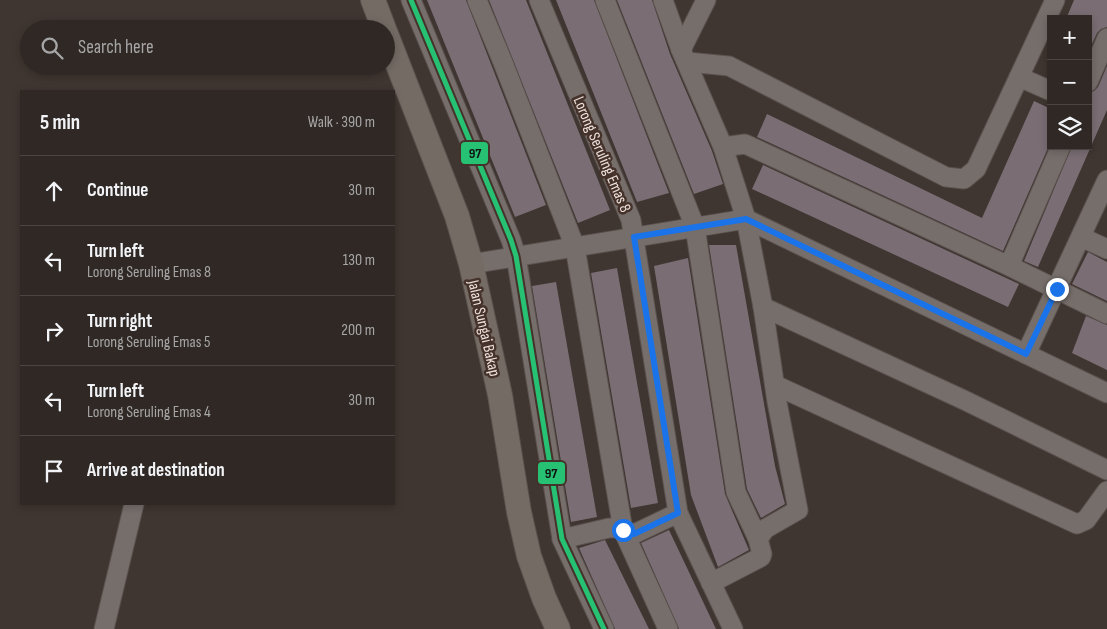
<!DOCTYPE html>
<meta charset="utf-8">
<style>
:root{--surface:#2f2825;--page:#3b3432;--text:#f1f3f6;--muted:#a7a6a7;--line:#4a4442}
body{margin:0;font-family:"Sofia Sans Condensed",sans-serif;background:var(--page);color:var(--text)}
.controls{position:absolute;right:15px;top:15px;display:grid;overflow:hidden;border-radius:0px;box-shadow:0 2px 8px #0003}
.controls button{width:45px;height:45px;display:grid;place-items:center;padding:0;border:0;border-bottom:1px solid var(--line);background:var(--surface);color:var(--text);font:25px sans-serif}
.stop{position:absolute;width:15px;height:15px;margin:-11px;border:4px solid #1a73e8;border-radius:50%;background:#fff}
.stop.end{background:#1a73e8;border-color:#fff;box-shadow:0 1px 5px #0008}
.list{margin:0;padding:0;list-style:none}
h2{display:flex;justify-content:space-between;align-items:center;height:65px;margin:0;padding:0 20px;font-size:21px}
h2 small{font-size:16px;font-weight:400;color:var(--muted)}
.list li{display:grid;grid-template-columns:32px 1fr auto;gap:15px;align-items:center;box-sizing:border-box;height:70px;padding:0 20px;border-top:1px solid var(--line)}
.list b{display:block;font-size:19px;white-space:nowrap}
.list p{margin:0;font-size:16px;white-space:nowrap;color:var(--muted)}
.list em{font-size:16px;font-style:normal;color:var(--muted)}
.icon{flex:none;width:28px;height:28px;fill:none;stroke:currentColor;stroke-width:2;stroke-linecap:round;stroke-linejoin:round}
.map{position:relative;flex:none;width:1107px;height:629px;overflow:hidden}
.search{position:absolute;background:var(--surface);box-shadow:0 2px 8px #0003;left:20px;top:20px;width:375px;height:55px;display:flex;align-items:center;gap:12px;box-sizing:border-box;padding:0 18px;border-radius:28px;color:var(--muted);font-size:19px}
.panel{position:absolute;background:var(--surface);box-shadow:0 2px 8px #0003;left:20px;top:90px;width:375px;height:415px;border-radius:0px}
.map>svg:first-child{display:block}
.building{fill:#7a6e74}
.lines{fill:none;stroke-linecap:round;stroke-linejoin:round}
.minor-casing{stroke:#5a514d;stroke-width:21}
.major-casing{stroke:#5a514d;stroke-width:26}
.minor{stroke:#766e6b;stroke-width:19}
.major{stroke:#756b65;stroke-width:24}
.bus-1-casing{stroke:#45322b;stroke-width:9}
.bus-1{stroke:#26c172;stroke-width:5}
.route{stroke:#1a73e8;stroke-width:6}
.labels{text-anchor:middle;stroke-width:5;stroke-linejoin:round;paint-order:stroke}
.street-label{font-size:16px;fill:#eee1dd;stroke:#45322b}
.line-badge{stroke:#45322b;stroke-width:2}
.pale-badge-label{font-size:14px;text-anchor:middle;font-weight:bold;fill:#111}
</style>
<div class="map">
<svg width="1107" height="629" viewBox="0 0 1107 629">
<rect width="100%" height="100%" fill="#3f3531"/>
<!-- building -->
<g class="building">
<path d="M427 0H466L546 205 515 217Z"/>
<path d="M489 0H526L610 210 578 223Z"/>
<path d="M556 0H594L669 193 637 202Z"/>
<path d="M617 0H652L670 54 712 151 723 184 694 194Z"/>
<path d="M1074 0H1107V27L1101 29 1097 33 1088 53V19H1066Z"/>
<path d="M1107 66V110L1038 267 1024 261 1072 146H1088V93L1094 91 1098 87Z"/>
<path d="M1034 101 1051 109V141L1003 251 757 137 767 114 982 218Z"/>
<path d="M763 165 1019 284 1008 307 752 189Z"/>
<path d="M709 245H736L775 466 785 504 761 518 747 489Z"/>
<path d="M1088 252 1107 262V301L1072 284Z"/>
<path d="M688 258 725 494 749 550 718 567 691 495 654 266Z"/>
<path d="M617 268 658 503 631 508 591 273Z"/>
<path d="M556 282 597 517 571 522 532 286Z"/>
<path d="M1086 316 1107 325V370L1072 353Z"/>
<path d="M669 530 716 629H679L641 543Z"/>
<path d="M605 540 649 629H615L579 548Z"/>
</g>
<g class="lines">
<!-- minor casing -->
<g class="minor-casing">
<g id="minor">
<path d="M411 0 511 240 516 256 562 539 604 629"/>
<path d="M477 0 502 60 575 247 623 530 668 629"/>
<path d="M539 0 631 220 678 513 733 629"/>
<path d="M605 0 695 227 736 492 758 539"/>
<path d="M663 0 681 50 723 147 746 219 763 307 777 402 798 510 765 529 758 539 762 554 761 557 711 583"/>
<path d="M681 50 706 0"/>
<path d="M687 62 729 66 946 177 964 179 976 169 1055 0"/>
<path d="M1019 77 1051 91"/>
<path d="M1088 82 1107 38"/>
<path d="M723 147 745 144 1009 266 1061 146"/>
<path d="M1081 237 1107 249"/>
<path d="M471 264 746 219 1107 393"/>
<path d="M1009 266 1107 314"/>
<path d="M763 307 964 400 1107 470"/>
<path d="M1026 354 1107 180"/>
<path d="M775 385 1077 524 1086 520 1107 491"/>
<path d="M562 539 609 528H617L634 534 678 513"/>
<path d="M104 629 134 504"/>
</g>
</g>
<!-- major casing -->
<g class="major-casing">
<g id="major">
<path d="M373 0 384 29"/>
<path d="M386 34 457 216 471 264 500 395 519 512 529 556 544 598 558 629"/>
</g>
</g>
<!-- minor -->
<use href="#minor" class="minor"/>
<!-- major -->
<use href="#major" class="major"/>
<!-- bus-1 casing -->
<g class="bus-1-casing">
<path id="bus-1" d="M411 0 511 240 516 256 562 539 604 629"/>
</g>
<!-- bus-1 -->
<use href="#bus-1" class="bus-1"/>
</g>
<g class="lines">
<!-- route -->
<path class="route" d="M623 530 634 534 678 513 634 237 746 219 1026 354 1057 289"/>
</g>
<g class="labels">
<!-- street labels -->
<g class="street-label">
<text transform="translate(603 154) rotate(67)" y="6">Lorong Seruling Emas 8</text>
<text transform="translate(485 328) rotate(77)" y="6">Jalan Sungai Bakap</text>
</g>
</g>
<g class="line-badge">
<rect x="460" y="141" width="29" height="24" rx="5" fill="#26c172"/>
<rect x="537" y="461" width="29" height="24" rx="5" fill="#26c172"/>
</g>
<g class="pale-badge-label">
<text x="475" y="158">97</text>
<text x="551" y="478">97</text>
</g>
</svg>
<div class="controls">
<button>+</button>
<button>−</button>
<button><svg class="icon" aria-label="layers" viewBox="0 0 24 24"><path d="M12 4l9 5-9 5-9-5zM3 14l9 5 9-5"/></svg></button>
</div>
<div class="stop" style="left:623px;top:530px"></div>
<div class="stop end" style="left:1057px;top:289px"></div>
<div class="search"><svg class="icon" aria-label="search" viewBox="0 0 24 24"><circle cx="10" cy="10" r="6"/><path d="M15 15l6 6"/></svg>Search here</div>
<section class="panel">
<h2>5 min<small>Walk · 390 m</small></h2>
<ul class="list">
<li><svg class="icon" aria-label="ahead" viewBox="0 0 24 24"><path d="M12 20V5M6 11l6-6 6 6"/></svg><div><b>Continue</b></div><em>30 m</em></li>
<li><svg class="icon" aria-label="left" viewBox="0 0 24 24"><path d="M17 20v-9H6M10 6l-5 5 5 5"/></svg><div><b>Turn left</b><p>Lorong Seruling Emas 8</p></div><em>130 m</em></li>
<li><svg class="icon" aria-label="right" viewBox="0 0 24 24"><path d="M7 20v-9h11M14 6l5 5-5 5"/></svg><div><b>Turn right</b><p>Lorong Seruling Emas 5</p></div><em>200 m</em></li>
<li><svg class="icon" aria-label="left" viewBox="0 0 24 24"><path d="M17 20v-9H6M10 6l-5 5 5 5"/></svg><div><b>Turn left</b><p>Lorong Seruling Emas 4</p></div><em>30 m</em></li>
<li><svg class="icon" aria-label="arrive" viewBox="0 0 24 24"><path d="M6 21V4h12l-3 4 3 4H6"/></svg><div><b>Arrive at destination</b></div></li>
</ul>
</section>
</div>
